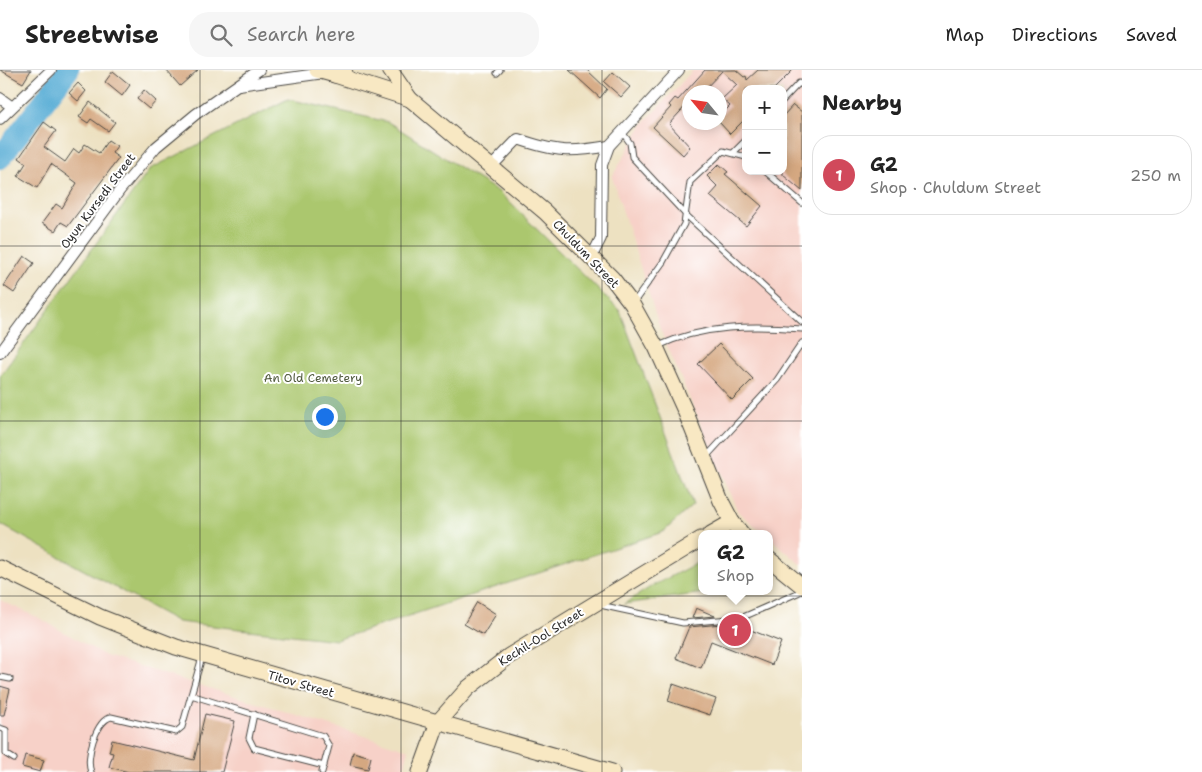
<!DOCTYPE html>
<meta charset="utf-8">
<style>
:root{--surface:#fff;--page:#f6f6f6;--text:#222;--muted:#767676;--line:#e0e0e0;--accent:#d1495b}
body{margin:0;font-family:"Shantell Sans",sans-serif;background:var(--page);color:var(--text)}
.controls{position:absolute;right:15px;top:15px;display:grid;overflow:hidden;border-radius:10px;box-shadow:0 2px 12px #0003}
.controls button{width:45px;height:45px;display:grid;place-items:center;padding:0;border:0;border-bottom:1px solid var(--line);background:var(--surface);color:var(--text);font:25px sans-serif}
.compass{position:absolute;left:682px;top:15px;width:45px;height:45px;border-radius:50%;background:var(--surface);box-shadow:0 2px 12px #0003;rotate:299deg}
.you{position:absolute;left:324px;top:346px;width:18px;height:18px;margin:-12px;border:4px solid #fff;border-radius:50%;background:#1a73e8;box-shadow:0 0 0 8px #1a73e833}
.badge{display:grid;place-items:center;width:32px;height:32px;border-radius:50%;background:var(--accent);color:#fff;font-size:16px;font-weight:700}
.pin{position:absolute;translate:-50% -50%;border:2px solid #fff;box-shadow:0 1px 5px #0006}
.popup{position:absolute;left:698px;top:460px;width:75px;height:65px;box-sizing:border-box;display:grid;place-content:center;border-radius:10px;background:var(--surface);filter:drop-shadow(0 1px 4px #0005);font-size:16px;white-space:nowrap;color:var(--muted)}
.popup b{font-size:19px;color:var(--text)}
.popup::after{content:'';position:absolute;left:50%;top:100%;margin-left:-10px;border:10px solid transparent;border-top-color:var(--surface)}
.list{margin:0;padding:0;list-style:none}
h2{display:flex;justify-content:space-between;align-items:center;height:65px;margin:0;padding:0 20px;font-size:21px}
h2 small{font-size:16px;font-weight:400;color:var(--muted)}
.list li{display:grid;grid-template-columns:32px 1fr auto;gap:15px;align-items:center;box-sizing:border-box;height:80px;margin:0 10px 10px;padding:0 10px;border:1px solid var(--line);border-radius:20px}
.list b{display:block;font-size:19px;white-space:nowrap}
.list p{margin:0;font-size:16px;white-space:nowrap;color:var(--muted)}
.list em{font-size:16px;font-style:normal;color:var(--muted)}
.icon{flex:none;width:28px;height:28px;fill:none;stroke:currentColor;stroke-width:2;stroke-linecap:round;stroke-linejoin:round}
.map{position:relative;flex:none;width:802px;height:702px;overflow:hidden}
header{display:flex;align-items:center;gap:30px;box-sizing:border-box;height:70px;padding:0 25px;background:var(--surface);border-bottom:1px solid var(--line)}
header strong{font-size:24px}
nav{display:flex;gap:28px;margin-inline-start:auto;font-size:18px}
.search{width:350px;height:45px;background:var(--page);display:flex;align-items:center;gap:12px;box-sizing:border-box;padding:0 18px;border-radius:20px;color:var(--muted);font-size:19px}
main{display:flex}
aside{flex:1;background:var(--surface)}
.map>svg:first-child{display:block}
.built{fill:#f7d1c8;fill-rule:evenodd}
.green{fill:#abc76e;stroke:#6b794c}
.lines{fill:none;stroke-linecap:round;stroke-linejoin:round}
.river{stroke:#59add5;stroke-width:22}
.building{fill:#d5a881}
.lane-casing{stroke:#484642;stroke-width:7}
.street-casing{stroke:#484642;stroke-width:12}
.secondary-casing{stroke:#484642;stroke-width:17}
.lane{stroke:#fff;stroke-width:5}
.street{stroke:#fff;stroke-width:10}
.secondary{stroke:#f8e8c3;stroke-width:15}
.grid{fill:none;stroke:#2b2b2b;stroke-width:1;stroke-opacity:0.55}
.labels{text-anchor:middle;stroke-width:4;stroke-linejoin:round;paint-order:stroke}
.street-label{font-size:12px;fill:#2b2b2b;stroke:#fff}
.park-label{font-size:12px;fill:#515a3f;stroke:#fff}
</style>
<header>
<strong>Streetwise</strong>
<div class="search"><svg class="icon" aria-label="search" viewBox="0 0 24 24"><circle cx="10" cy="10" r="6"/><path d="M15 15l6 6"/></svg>Search here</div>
<nav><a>Map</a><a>Directions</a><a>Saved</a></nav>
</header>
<main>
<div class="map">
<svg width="802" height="702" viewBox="0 0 802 702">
<rect width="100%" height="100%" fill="#fff"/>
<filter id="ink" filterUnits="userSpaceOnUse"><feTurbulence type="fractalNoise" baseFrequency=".02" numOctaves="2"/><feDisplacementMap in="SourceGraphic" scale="10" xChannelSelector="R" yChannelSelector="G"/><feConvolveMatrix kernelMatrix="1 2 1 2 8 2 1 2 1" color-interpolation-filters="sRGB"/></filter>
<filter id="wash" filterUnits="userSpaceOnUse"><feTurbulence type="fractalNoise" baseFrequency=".0096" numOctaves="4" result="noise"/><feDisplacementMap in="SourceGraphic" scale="20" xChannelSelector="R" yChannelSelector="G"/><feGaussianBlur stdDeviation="1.12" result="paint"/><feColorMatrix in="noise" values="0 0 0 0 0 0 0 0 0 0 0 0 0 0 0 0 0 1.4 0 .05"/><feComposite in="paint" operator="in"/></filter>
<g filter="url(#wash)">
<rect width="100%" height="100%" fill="#ede1c1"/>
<!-- built -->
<g class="built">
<path d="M693 0H802V495L769 467V464H765L738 442 660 259 612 107 642 55ZM746 19H783V101H746ZM690 22H720V52H690Z"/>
<path d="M0 530 39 548 106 586 409 680 403 702H0Z"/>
</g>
<!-- green -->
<g class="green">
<path d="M288 29 388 52 499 122 620 241 693 435 663 462 336 570 178 552 0 454V306L150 99Z"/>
<path d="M701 491V521H718L624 534 652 516Z"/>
</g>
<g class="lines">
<!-- river -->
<path class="river" d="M0 88 68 0"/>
</g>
<g id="blocks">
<!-- building -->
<g class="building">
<path d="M0 0H31L23 13Z"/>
<path d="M166 0H198L180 16Z"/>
<path d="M569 0H587L607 19 600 28Z"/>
<path d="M705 0H736L744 7 746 6 747 10 758 0H793L774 19H746V48L730 64 719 52 720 46 730 36 722 29 737 15 722 1 702 22H690V31L669 54 690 77 683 85 653 57 671 37 669 35 675 28 678 30Z"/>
<path d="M113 1 130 15 122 26 105 12Z"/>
<path d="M613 2 630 17 621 27 604 12Z"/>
<path d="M78 13 86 21 78 31 69 23Z"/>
<path d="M144 20 156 31 149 39 137 29Z"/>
<path d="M90 32 115 52 108 61 91 49 88 53 79 47Z"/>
<path d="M793 35 802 42V121L783 105V46Z"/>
<path d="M44 52 56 61 44 77 65 92 74 79 79 83 85 74 99 83 108 70 117 76 112 83 119 88 68 156 61 152 55 161 42 153 56 134 62 138 77 113 51 94 37 118 18 106 26 93 19 88Z"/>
<path d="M719 94 728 102 725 104 762 136 746 156 710 126 718 117 707 106Z"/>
<path d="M24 186 34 193 14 223 4 216Z"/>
<path d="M719 274 753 309 732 330 698 294Z"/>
<path d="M477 532 496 544 483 565 464 554Z"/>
<path d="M696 538 715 546 692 548Z"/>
<path d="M733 553 781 572 772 595 711 571 701 598 676 588 689 557Z"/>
<path d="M673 614 716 629 710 645 668 631Z"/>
<path d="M0 616 10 619 4 645H0Z"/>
<path d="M205 644 235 651 222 702H129L109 697 113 683 109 682 112 670 194 690Z"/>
<path d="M353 682 371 687 368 699 350 695Z"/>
<path d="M25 685 44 690 40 702 22 697Z"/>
</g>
</g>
</g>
<g filter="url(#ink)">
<use href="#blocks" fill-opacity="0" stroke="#484642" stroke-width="1"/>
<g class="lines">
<!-- lane casing -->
<g class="lane-casing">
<g id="lane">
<path d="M497 3 500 0"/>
<path d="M783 30 799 13 802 15"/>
<path d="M622 62 630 73 632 87 687 146 802 252"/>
<path d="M733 83 746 70"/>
<path d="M765 101 802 133"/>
<path d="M634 232 663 192 684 154 690 112 723 81 746 87"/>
<path d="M658 276C703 255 753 255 802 259"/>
<path d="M706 387 777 310 802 273"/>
<path d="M600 535 683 553 741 548 802 521"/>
<path d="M0 607 10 609"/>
<path d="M191 625 202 587"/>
<path d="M254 644 249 668 254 678 324 696"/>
<path d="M0 658 6 660V684L14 689"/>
<path d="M91 702C85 688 96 651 111 647L176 662 182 657 191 625 323 666 329 676 322 702"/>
</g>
</g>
<!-- street casing -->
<g class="street-casing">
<g id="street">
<path d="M239 15 324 3"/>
<path d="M0 28 11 36"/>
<path d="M0 49 51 0"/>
<path d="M492 96 518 69C556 82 569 83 609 76"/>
<path d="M592 186 601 168 602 95 609 76 679 0"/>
<path d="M0 283 120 120 156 77 196 44 259 0"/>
</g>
</g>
<!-- secondary casing -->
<g class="secondary-casing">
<g id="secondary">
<path d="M317 0 335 5 345 3"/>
<path d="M390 0 410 29 545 142 612 208 632 234 656 277 686 343 721 431 732 452 742 464"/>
<path d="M335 5 410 29"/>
<path d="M711 464 732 452"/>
<path d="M769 489 802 516"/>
<path d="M0 498 100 547 176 577 612 702"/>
<path d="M420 702 438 652 468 618 509 586 701 469"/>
</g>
</g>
<!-- lane -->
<use href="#lane" class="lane"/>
<!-- street -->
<use href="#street" class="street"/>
<!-- secondary -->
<use href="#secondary" class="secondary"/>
</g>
</g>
<!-- grid -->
<path class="grid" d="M200 0V702M401 0V702M602 0V702M0 176H802M0 351H802M0 526H802"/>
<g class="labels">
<!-- street labels -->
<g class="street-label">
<text transform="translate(98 131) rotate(-53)" y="4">Oyun Kursedi Street</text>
<text transform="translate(586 184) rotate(46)" y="4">Chuldum Street</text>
<text transform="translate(541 567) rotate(-32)" y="4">Kechil-Ool Street</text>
<text transform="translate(301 614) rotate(16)" y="4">Titov Street</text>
</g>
<!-- park labels -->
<g class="park-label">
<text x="313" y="312">An Old Cemetery</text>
</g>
</g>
</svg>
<div class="controls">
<button>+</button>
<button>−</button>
</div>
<svg class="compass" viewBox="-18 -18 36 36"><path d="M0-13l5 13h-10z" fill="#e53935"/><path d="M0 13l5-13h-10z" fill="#767676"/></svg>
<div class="you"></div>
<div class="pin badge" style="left:735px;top:560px">1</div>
<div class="popup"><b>G2</b>Shop</div>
</div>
<aside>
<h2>Nearby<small></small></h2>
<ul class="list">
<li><span class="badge">1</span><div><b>G2</b><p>Shop · Chuldum Street</p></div><em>250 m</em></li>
</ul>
</aside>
</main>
